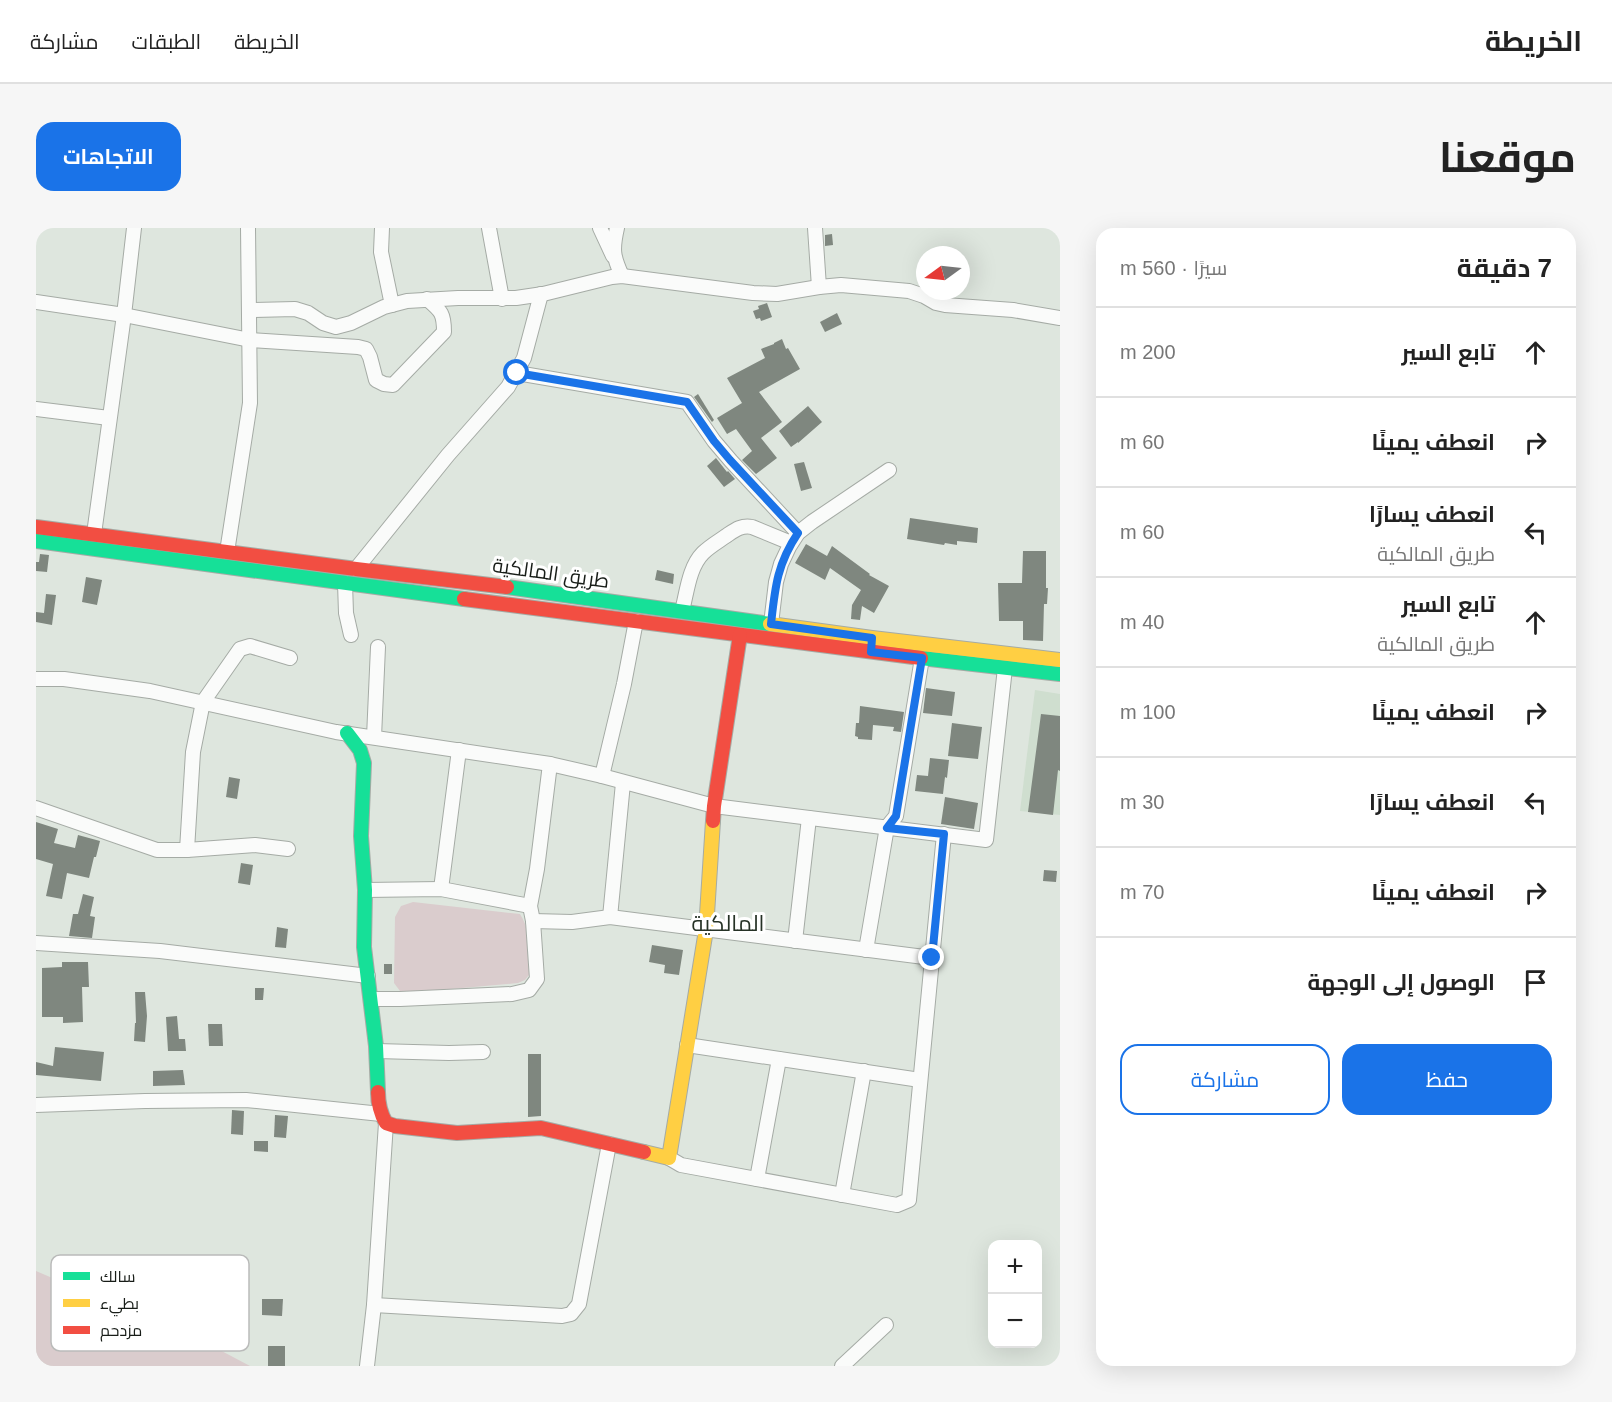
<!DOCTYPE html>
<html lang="ar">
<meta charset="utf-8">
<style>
:root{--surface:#fff;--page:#f6f6f6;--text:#222;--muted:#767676;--line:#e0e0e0;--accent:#1a73e8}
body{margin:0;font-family:Arial,Cairo,sans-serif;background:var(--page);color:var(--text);direction:rtl}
.controls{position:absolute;right:18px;bottom:18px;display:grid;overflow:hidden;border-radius:12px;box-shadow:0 6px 24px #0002}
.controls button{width:54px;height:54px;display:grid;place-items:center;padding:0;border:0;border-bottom:2px solid var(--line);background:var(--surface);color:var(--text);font:30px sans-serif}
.compass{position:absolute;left:880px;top:18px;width:54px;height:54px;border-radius:50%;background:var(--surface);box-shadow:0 6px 24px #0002;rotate:255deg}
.stop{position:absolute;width:18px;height:18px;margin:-14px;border:4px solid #1a73e8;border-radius:50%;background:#fff}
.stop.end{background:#1a73e8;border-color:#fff;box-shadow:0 2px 6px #0008}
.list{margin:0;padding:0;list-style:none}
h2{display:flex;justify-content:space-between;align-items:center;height:78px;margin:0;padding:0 24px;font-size:26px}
h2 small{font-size:20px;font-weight:400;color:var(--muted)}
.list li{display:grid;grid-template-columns:39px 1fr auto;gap:18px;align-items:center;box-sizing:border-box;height:90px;padding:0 24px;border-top:2px solid var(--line)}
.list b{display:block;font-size:22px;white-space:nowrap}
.list p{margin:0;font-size:20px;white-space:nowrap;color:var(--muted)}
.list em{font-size:20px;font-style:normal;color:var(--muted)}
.actions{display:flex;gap:12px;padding:18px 24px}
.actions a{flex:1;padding:14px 0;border:2px solid var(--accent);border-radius:18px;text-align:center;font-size:21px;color:var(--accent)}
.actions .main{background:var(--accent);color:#fff}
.icon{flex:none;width:33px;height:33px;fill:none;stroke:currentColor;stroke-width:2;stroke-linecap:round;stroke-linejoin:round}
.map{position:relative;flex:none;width:1024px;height:1138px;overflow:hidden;direction:ltr;border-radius:18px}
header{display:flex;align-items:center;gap:36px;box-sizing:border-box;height:84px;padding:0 30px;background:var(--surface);border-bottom:2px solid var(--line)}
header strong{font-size:28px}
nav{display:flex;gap:33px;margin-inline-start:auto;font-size:21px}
.intro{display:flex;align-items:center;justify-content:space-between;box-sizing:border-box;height:144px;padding:0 36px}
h1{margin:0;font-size:42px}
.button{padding:15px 27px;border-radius:18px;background:var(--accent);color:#fff;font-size:21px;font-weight:700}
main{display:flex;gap:36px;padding:0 36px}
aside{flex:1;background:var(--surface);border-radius:18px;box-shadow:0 6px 24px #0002}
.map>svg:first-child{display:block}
.built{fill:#cfdecf}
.green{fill:#dacccd}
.building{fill:#7f877f}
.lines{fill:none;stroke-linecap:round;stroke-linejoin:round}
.street-casing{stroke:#a5aba5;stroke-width:16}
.fast-casing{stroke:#a5aba5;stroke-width:16}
.slow-casing{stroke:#a5aba5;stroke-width:16}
.jam-casing{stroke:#a5aba5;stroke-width:16}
.street{stroke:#fafbfa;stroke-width:14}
.fast{stroke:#16e098;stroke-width:14}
.slow{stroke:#ffcf43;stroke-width:14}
.jam{stroke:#f24e42;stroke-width:14}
.route{stroke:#1a73e8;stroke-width:8}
.labels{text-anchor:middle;stroke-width:6;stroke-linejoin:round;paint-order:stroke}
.street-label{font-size:20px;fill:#181d18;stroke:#fff}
.quarter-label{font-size:22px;fill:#263226;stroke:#fff}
.key{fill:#fff;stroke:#babbba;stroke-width:1.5}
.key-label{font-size:16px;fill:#181d18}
</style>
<header>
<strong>الخريطة</strong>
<nav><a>الخريطة</a><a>الطبقات</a><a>مشاركة</a></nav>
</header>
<div class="intro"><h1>موقعنا</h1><a class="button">الاتجاهات</a></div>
<main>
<aside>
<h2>7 دقيقة<small>سيرًا · 560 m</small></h2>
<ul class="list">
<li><svg class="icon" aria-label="ahead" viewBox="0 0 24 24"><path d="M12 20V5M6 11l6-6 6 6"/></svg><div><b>تابع السير</b></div><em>200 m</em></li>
<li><svg class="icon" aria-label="right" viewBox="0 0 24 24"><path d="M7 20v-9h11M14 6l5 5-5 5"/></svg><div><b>انعطف يمينًا</b></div><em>60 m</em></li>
<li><svg class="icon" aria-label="left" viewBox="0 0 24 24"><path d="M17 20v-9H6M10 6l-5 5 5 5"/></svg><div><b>انعطف يسارًا</b><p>طريق المالكية</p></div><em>60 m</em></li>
<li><svg class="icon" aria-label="ahead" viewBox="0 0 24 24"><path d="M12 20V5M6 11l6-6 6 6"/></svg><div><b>تابع السير</b><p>طريق المالكية</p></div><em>40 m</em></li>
<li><svg class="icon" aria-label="right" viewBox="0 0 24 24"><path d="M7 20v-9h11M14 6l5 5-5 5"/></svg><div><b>انعطف يمينًا</b></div><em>100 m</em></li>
<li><svg class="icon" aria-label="left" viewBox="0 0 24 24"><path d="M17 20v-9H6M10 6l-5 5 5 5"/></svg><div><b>انعطف يسارًا</b></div><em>30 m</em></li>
<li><svg class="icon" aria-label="right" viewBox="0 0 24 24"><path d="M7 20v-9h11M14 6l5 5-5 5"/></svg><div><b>انعطف يمينًا</b></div><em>70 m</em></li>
<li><svg class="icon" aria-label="arrive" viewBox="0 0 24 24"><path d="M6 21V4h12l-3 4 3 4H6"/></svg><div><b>الوصول إلى الوجهة</b></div></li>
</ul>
<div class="actions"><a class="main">حفظ</a><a>مشاركة</a></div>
</aside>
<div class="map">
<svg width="1024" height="1138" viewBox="0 0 1024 1138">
<rect width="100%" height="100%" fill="#dee6de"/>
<!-- built -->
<path class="built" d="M999 462 1024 466V587L984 583Z"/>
<!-- green -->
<g class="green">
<path d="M377 674 484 686C496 705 493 725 493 747L489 752 482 755 370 765 364 763 358 755 359 689 365 678Z"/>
<path d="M0 1043 180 1120 214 1138H0Z"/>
</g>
<!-- building -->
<g class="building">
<path d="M796 6 797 17 789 18V7Z"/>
<path d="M731 75 736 89 725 93 724 90 720 91 717 83 723 81 722 78Z"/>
<path d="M801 85 806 96 789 104 784 94Z"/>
<path d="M746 111 750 121 752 120 764 141 723 164 746 194 725 210 741 230 720 246 706 232 716 223 700 201 691 206 681 190 706 175 691 150 729 130 725 121 738 116V115Z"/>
<path d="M662 166 678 192 676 194 658 169Z"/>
<path d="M772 178 786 194 762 215V214L755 219 743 203Z"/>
<path d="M680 230 691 244 692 243 699 251 688 259 671 238Z"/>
<path d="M768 234 776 260 765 263 758 236Z"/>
<path d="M874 290 942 300 941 315 921 313V317L909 315 908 317 871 311Z"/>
<path d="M770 316 791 328 796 318 834 346 833 347 853 358 838 385 826 378 824 392 815 391 816 377 825 362 794 340 789 352 759 335Z"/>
<path d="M987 323H1010V360H1012L1011 376H1008L1007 413 987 412V393H963L962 355H986Z"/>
<path d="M4 326 13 327 11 344 0 343V334H3Z"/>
<path d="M621 342 638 346 637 356 619 352Z"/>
<path d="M50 349 66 352 61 377 46 374Z"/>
<path d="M10 366 20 367 16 397 0 394V384L8 385Z"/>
<path d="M890 460 919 464 916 488 887 485Z"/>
<path d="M824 478 868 484 865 504 857 503 858 499 837 497 836 512 822 511V509L819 508 820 495H823Z"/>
<path d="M1005 486 1024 488V543L1022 542 1017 587 992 584Z"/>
<path d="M916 495 946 499 942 531 912 528Z"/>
<path d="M894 530 913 532 911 550 909 549 907 566 879 563 881 547 892 548Z"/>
<path d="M193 549 204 551 201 571 190 569Z"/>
<path d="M909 569 942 575 938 601 905 596Z"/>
<path d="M0 594 22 601 18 615 39 620 42 607 64 613 60 629H58L53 650 31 645 26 671 10 668 17 636 0 631Z"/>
<path d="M205 635 217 637 214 657 202 655Z"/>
<path d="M1008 642 1021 643 1020 654 1007 653Z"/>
<path d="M47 666 58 669 54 688 59 689 56 710 33 708 37 686H42Z"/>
<path d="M241 699 252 701 250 720 239 719Z"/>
<path d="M616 717 647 722 643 747 628 745 629 737 613 734Z"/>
<path d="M26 734H52L53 759H46L47 794 27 795V789H6V740L26 739Z"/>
<rect x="348" y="736" width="8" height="10"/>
<path d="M219 760H228L227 772H219Z"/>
<path d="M99 764H109L111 788 109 814 98 813 99 795H100Z"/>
<path d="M141 788 143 811H149L150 823H132L130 789Z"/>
<path d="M172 796H186L187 818H173Z"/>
<path d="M19 819 68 824 65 853 0 847V834L17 838Z"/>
<path d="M492 826H505V888L492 889Z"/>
<path d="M147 842 149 857 117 858V843Z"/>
<path d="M196 882 208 883 207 907 195 906Z"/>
<path d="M239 887 252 888 250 910 238 909Z"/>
<path d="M218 913H232V924L218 923Z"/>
<path d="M226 1071H247L246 1088 226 1087Z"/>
<rect x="232" y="1118" width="17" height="20"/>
</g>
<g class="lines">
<!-- street casing -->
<g class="street-casing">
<g id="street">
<path d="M346 0 345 24 356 77"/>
<path d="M453 0 466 71"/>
<path d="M564 0 577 28"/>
<path d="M581 0C576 22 577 28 586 48"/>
<path d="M779 0 783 59"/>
<path d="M0 74 88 87 98 0"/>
<path d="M213 82 259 81 272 85 287 95 300 99 315 95 348 79 371 73 422 70H480L507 66 576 49 586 48 717 65 741 66 783 59 805 57 873 63 888 68 900 75 909 77 977 82 1024 90"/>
<path d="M481 145 651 174 678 213 695 233 762 305"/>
<path d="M0 181 73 190"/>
<path d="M58 306 88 87 214 112 322 119 330 121 334 129 340 152 348 156 357 157 408 104C408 85 405 83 391 71"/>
<path d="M191 324 214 175 212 0"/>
<path d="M320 341 412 227 472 159 488 130 505 66"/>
<path d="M309 355 310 385 315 407"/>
<path d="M646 383C651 364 653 339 667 325 674 318 683 313 690 308 699 302 705 297 716 299L755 315"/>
<path d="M735 396 740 354 745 336 753 319 762 305 776 294 853 242"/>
<path d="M0 451H28L114 463 300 504 514 536 566 548 678 578 950 612 969 440"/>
<path d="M338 509 342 419"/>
<path d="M566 548 588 456 600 393"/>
<path d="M0 580 121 622H151L157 524 167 474 204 421 214 418 254 430"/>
<path d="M151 622 219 617 252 621"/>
<path d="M405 661 423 522"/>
<path d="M329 662 405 661 494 678"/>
<path d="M574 689 587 555"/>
<path d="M497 693 536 694 574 689 896 730"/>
<path d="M759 713 773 590"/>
<path d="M0 715 124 723 332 748"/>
<path d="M830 722 851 599 860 588 886 430"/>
<path d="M335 771H364L476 766 493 762 501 751 497 693 494 678 501 641 514 536"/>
<path d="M651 817 884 852"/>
<path d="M341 823 413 825 447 824"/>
<path d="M0 877 109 873 210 872 345 886"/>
<path d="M633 930 645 937 861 977 873 972 908 606"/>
<path d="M721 951 743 831"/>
<path d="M806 967 828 843"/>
<path d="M338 1077 526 1088 535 1086 543 1076 573 916"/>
<path d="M331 1138 338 1077 350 895"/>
<path d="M806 1138 850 1097"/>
</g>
</g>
<!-- fast casing -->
<g class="fast-casing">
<g id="fast">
<path d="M0 313 428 371"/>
<path d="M471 359 734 396"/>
<path d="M885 430 1024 446"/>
<path d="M311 505 324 522 328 535 325 608 329 662 328 719 340 818 342 864"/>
</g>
</g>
<!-- slow casing -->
<g class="slow-casing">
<g id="slow">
<path d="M734 396 836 410 1024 432"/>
<path d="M608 924 633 930 670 702 677 593"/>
</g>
</g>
<!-- jam casing -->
<g class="jam-casing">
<g id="jam">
<path d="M0 299 320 341 471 359"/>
<path d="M428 371 885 430"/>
<path d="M677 593 678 578 704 407"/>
<path d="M342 864C342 876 344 885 350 895L359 898 421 905 505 900 608 924"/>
</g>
</g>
<!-- street -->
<use href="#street" class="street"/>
<!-- fast -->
<use href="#fast" class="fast"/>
<!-- slow -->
<use href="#slow" class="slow"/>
<!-- jam -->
<use href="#jam" class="jam"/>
</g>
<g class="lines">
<!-- route -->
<path class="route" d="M481 145 651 174 678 213 694 232 762 305C741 336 739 360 735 396L836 410 835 424 886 430 860 588 851 600 908 606 896 730"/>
</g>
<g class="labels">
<!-- street labels -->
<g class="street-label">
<text transform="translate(515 345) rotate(8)" y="7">طريق المالكية</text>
</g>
<!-- quarter labels -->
<g class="quarter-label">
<text x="692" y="703">المالكية</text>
</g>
</g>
<!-- legend -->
<rect x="15" y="1027" width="198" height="96" rx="9" class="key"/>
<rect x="27" y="1044" width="27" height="8" fill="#16e098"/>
<rect x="27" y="1071" width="27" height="8" fill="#ffcf43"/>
<rect x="27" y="1098" width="27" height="8" fill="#f24e42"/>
<g class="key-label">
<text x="64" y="1054">سالك</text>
<text x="64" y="1081">بطيء</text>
<text x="64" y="1108">مزدحم</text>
</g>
</svg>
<div class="controls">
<button>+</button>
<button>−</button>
</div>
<svg class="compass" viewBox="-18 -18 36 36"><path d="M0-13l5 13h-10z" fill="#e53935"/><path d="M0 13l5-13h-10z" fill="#767676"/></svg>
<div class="stop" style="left:481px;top:145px"></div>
<div class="stop end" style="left:896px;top:730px"></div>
</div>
</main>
